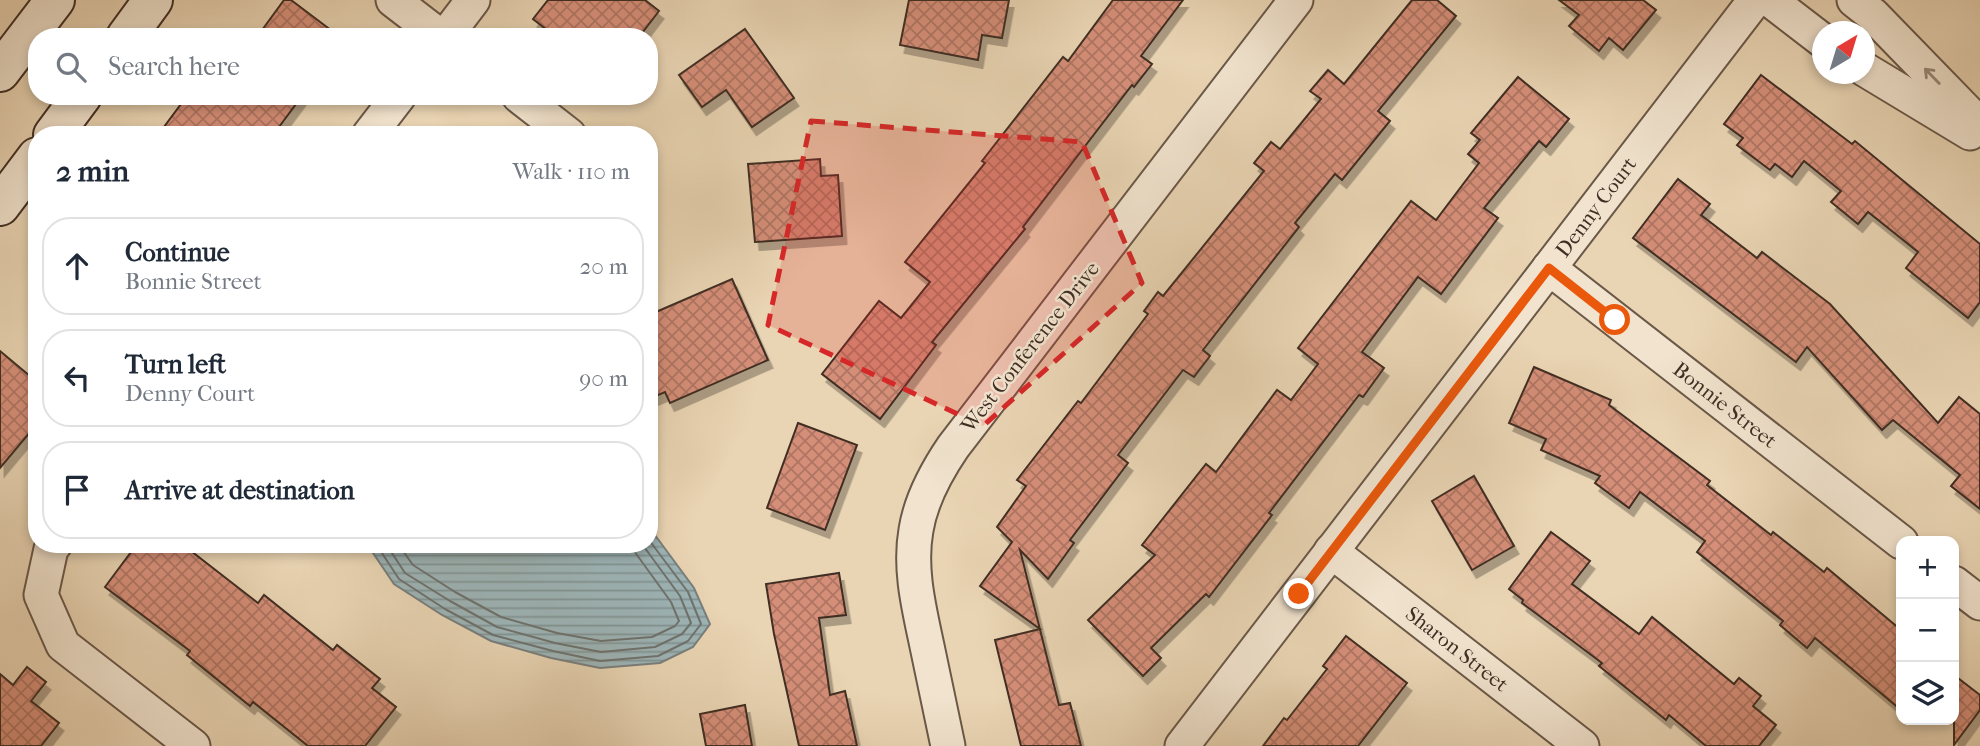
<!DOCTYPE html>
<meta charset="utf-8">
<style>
:root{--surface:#fff;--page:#f6f6f7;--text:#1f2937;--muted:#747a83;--line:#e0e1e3}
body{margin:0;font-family:"IM FELL French Canon",serif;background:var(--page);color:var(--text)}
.controls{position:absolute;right:21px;bottom:21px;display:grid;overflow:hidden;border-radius:14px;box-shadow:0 4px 10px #0003}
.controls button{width:63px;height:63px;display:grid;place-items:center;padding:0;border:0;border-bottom:2px solid var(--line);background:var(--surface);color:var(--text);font:35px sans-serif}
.compass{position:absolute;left:1812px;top:21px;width:63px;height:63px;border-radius:50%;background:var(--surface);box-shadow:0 4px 10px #0003;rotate:38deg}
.stop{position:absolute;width:21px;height:21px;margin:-16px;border:5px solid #ea580c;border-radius:50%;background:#fff}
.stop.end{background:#ea580c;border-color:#fff;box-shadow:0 2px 7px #0008}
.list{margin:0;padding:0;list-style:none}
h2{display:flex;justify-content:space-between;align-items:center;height:91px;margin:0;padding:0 28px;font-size:30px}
h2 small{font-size:23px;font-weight:400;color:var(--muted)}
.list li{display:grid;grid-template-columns:46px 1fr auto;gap:21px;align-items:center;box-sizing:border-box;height:98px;margin:0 14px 14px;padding:0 14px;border:2px solid var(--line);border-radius:28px}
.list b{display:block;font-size:26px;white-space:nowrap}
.list p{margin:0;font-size:23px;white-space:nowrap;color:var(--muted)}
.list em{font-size:23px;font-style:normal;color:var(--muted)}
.icon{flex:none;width:38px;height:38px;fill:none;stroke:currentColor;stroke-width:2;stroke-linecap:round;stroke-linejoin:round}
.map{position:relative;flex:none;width:1980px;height:746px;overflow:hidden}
.search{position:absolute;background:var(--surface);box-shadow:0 4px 10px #0003;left:28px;top:28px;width:630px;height:77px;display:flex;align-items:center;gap:18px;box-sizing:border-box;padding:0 24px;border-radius:28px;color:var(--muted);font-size:26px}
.panel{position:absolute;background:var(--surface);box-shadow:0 4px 10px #0003;left:28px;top:126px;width:630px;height:427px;border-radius:28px}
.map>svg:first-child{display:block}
.water{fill:url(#water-rules);stroke:#787f7d;stroke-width:2}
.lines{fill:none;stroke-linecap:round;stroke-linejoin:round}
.shore{stroke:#6e726e;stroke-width:2}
.building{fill:url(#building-cross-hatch);stroke:#402e24;stroke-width:2;filter:url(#shadow)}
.minor-casing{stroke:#6a5848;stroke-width:37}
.secondary-casing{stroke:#402e24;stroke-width:42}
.minor{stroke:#f1e3ce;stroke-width:33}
.secondary{stroke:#f1e3ce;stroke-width:38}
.oneway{stroke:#988879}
.route{stroke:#ea580c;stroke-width:9}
.marked{fill:#d62828;fill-opacity:0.2;stroke:#d62828;stroke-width:5;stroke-dasharray:14 9;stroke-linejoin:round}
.labels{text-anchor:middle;stroke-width:5;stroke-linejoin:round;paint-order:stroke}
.street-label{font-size:21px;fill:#402e24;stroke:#f1e3ce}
</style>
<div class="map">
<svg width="1980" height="746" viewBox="0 0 1980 746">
<defs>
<pattern id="water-rules" width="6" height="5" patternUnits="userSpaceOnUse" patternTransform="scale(1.75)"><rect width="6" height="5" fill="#9db5b8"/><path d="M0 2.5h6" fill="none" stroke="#819495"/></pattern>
<pattern id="building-cross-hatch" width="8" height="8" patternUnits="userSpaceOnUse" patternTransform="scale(1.75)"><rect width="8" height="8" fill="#d58e78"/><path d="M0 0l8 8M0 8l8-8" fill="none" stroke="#ae7462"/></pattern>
<filter id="shadow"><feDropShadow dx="4.5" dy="8" stdDeviation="0" flood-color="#0004"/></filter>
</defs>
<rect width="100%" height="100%" fill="#e9d4b3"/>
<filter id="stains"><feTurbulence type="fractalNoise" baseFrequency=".00286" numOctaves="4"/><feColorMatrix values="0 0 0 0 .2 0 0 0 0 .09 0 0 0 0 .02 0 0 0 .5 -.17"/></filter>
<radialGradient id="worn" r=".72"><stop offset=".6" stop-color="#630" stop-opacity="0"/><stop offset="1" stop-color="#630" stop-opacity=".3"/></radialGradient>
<!-- water -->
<path class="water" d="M649 527 694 588 710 624 693 647 660 663 600 668 551 658 491 641 442 615 394 584 369 547 371 544H649Z"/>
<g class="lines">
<!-- shore -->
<g class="shore">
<path d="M376 544 399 579 445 609 493 635 553 651 600 661 658 656 688 641 701 624 688 592 649 540"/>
<path d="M386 544 405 573 450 601 497 627 555 643 601 652 655 647 682 634 691 623 680 596 642 544"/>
<path d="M398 544 413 565 455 592 501 617 557 633 601 641 652 637 675 626 679 621 671 602 629 544"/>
</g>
</g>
<!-- building -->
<g class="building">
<path d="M284 0H291L340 37H257Z"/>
<path d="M548 0H645L659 11 639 37H556L533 19Z"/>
<path d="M909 0H1009L1002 38 982 35 978 60 900 45Z"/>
<path d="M1113 0H1183L1141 56 1152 64 1134 87 1132 85 1023 227 1025 229 932 342 936 345 880 419 822 374 879 301 901 318 930 282 905 262 985 163 982 161 1063 57 1068 61Z"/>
<path d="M1412 0H1437L1456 16 1378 111 1390 121 1342 180 1335 174 1295 223 1299 227 1203 350 1210 356 1194 377 1183 370 1118 455 1128 463 1070 540 1074 543 1048 579 1020 550 1059 705 1070 703 1081 746H1021L995 640 1040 629 980 586 1012 542 997 527 1026 486 1017 480 1078 401 1081 403 1148 314 1144 311 1158 292 1163 296 1264 171 1254 163 1271 142 1280 149 1321 99 1310 91 1328 70 1344 84Z"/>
<path d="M1559 0H1643L1656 10 1623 50 1609 38 1599 51 1569 26 1579 15Z"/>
<path d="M745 29 794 98 752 127 726 90 702 107 679 75Z"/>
<path d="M1761 75 1852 144 1855 141 1980 244V302L1968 318 1906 268 1918 252 1868 212 1858 224 1831 202 1841 191 1804 161 1792 177 1775 164 1770 170 1737 145 1743 138 1724 124Z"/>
<path d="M1518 77 1569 119 1546 147 1539 141 1484 208 1498 218 1441 294 1418 277 1362 352 1384 368 1363 397 1359 395 1269 513 1272 515 1209 597 1206 594 1151 648 1161 658 1143 676 1088 620 1155 555 1142 545 1206 464 1216 472 1277 390 1291 400 1318 364 1298 348 1411 201 1436 220 1479 163 1468 154 1480 140 1471 133Z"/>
<path d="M187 96H302L273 135H158Z"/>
<path d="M820 159 821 176 838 175 842 236 755 242 748 164Z"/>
<path d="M1678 179 1710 204 1701 215 1757 258 1762 252 1830 304 1938 423 1959 397 1980 414V509L1951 486 1960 475 1893 420 1882 430 1807 347 1796 362 1633 238Z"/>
<path d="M732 279 768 360 670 403 665 392 649 399V315Z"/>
<path d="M0 351 37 382V424L0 468Z"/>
<path d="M1534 367 1611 400 1609 405 1710 481 1707 485 1771 535 1773 532 1824 572 1827 568 1901 630V710L1815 638 1807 648 1780 625 1783 621 1697 552 1705 541 1640 492 1629 508 1595 483 1600 476 1541 450 1546 439 1509 423Z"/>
<path d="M798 423 857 445 825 530 767 508Z"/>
<path d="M1474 476 1514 546 1472 570 1432 501Z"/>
<path d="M1551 532 1590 561 1572 584 1639 634 1652 617 1734 684 1739 678 1761 696 1753 706 1776 725 1759 746H1706L1669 715 1666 720 1599 666 1602 663 1522 603 1523 600 1509 589Z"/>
<path d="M137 544H182L258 603 264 595 333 650 337 645 380 679 372 688 396 707 365 746H308L253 702 250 706 187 655 190 651 105 587Z"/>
<path d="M839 573 846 615 819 618 830 695 845 691 857 746H799L774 634 766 584Z"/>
<path d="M1346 636 1407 683 1358 746H1263L1284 718 1287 720 1327 669 1323 666Z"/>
<path d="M27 667 46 682 31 701 59 723 41 746H0V674L13 685Z"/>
<path d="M1954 675 1980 695V710L1954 745Z"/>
<path d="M745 705 752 746H706L700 714Z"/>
</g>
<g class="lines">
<!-- minor casing -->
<g class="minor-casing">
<g id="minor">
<path d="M393 0 441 37"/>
<path d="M1770 0 1822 40"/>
<path d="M1854 0 1873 15 1980 125"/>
<path d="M445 37 473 0"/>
<path d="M1864 69 1970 133"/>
<path d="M519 96 569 135"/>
<path d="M369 135 399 96"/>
<path d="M1549 268 1901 542"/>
<path d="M55 544 51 549 41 595 63 645 193 746"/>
<path d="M1331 551 1582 746"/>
<path d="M1954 583 1980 603"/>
<path d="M948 746C941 713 934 680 927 646 919 608 909 569 916 530 921 499 936 472 953 447L1296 0"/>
<path d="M1182 746 1755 0"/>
</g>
</g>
<!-- secondary casing -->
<g class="secondary-casing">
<g id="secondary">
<path d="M126 37 153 0"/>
<path d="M0 72 55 0"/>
<path d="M53 135 82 96"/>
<path d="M0 206 37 157"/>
</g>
</g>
<!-- minor -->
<use href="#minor" class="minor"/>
<!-- secondary -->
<use href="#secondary" class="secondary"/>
</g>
<!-- one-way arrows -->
<defs><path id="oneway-shaft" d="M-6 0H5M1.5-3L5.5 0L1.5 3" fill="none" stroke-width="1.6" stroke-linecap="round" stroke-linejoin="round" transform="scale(1.75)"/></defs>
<use class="oneway" href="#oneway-shaft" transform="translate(1932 76) rotate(-134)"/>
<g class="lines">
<!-- route -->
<path class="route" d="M1299 594 1549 268 1615 320"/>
</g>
<!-- marked area -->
<path class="marked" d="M811 121 1082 142 1142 283 983 426 768 325Z"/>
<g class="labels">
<!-- street labels -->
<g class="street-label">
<text transform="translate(1596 207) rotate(-53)" y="7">Denny Court</text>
<text transform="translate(1030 347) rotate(-52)" y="7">West Conference Drive</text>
<text transform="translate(1725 405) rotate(38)" y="7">Bonnie Street</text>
<text transform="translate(1457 649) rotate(38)" y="7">Sharon Street</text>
</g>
</g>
<rect width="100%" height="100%" filter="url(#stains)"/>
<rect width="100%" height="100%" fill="url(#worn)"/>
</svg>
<div class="controls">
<button>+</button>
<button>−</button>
<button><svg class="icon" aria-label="layers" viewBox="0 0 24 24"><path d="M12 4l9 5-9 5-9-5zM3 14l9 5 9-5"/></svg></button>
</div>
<svg class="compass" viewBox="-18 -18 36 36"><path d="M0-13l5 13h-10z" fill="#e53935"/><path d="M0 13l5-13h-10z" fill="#747a83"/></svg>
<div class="stop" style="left:1615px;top:320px"></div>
<div class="stop end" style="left:1299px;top:594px"></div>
<div class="search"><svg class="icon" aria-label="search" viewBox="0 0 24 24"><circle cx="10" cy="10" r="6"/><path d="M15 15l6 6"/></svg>Search here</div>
<section class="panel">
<h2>2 min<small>Walk · 110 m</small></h2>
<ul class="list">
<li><svg class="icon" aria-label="ahead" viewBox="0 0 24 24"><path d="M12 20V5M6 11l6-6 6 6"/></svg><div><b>Continue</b><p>Bonnie Street</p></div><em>20 m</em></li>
<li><svg class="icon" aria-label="left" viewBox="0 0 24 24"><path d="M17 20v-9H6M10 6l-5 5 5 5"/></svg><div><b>Turn left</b><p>Denny Court</p></div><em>90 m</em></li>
<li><svg class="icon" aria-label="arrive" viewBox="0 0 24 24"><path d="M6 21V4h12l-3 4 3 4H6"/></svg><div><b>Arrive at destination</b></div></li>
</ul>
</section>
</div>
